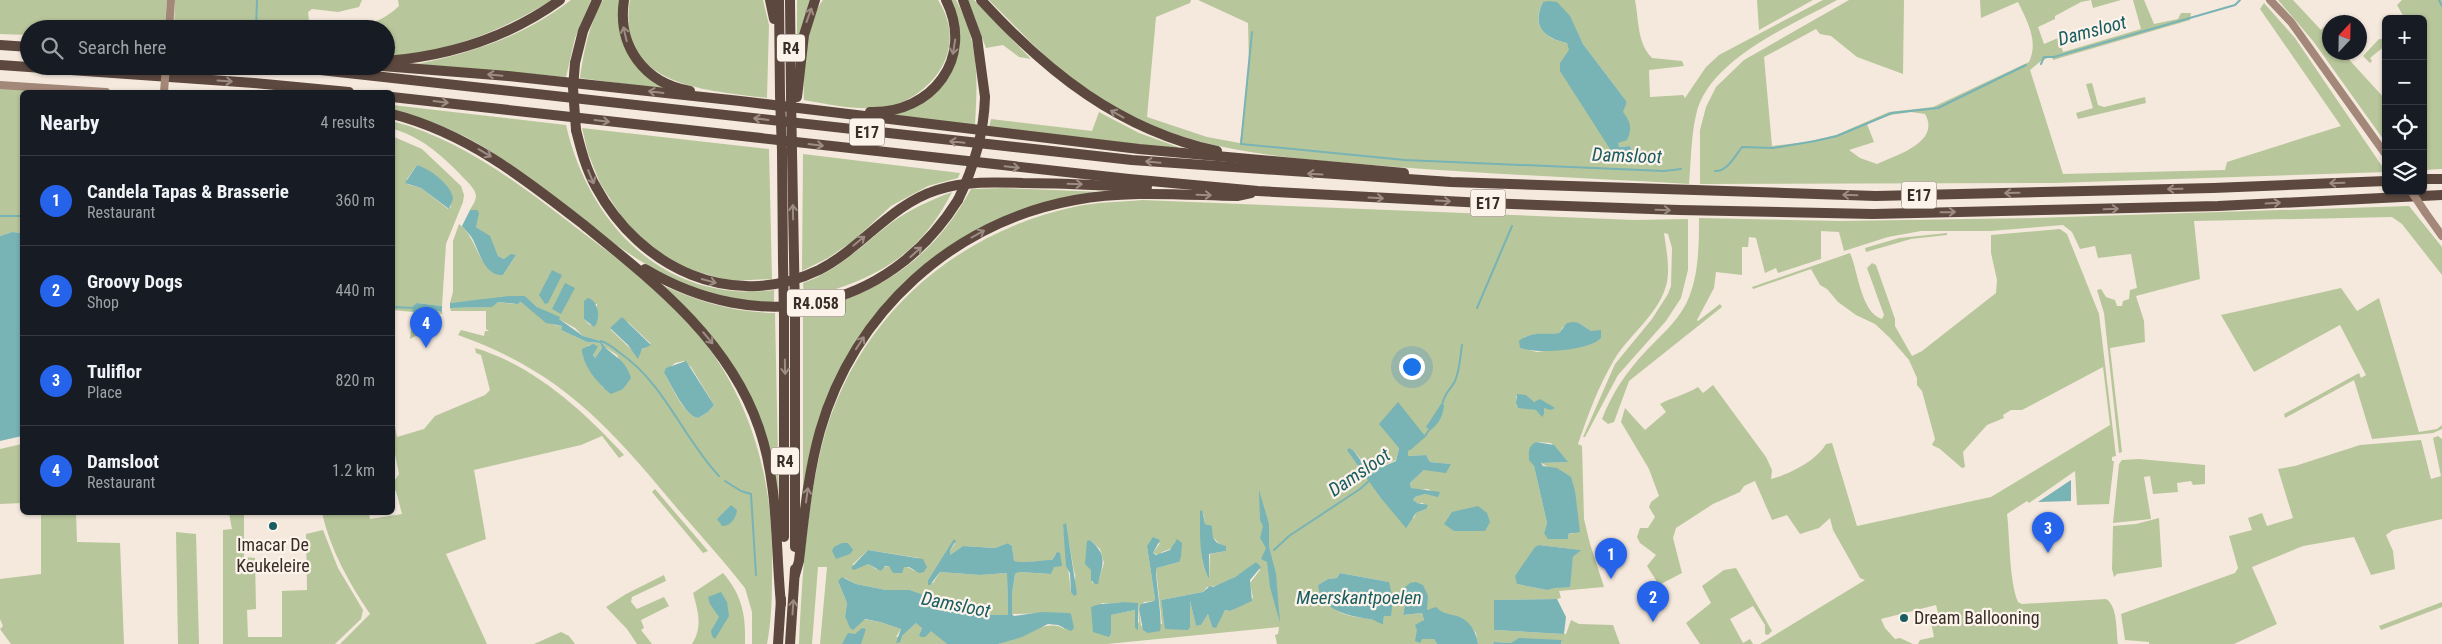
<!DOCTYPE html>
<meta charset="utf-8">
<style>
:root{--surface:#171b24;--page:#20242c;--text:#f1f3f6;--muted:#9ea1a6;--line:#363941;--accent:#2563eb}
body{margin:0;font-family:"Roboto Condensed",sans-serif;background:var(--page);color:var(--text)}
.controls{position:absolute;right:15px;top:15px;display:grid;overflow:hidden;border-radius:8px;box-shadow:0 1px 4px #0004}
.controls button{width:45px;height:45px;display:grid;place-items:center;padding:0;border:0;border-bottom:1px solid var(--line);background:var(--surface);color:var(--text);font:25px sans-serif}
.compass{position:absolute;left:2322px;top:15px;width:45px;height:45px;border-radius:50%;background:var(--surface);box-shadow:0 1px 4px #0004;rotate:22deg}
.you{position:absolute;left:1411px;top:366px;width:18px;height:18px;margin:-12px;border:4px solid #fff;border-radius:50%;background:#1a73e8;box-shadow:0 0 0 8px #1a73e833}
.badge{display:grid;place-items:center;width:32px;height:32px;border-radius:50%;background:var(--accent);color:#fff;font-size:16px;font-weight:700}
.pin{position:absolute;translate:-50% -41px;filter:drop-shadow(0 1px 2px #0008)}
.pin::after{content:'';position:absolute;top:26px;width:18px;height:15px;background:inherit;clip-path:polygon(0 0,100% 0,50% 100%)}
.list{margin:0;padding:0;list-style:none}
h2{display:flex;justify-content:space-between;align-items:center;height:65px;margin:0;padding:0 20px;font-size:21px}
h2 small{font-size:16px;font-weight:400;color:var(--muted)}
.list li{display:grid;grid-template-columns:32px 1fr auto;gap:15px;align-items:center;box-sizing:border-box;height:90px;padding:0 20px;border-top:1px solid var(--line)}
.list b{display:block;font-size:19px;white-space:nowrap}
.list p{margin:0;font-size:16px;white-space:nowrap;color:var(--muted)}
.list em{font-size:16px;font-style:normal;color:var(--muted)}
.icon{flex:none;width:28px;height:28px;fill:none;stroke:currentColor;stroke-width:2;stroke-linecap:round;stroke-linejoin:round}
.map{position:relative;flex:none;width:2442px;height:644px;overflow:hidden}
.search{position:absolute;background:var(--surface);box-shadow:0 1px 4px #0004;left:20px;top:20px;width:375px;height:55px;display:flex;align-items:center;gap:12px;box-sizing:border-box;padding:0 18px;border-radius:28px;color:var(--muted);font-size:19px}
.panel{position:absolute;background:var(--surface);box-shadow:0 1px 4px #0004;left:20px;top:90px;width:375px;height:425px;border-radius:8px}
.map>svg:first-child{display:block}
.green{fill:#b8c69b;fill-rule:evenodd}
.water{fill:#78b3b5}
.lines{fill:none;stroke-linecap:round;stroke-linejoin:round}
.stream{stroke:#78b3b5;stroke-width:2}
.secondary{stroke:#a38778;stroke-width:8}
.highway{stroke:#5c483e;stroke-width:10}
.secondary-bridge{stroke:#a38778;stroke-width:8}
.highway-bridge{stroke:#5c483e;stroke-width:10}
.oneway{stroke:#9c8c83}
.poi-dot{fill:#195c61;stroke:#fcf3ea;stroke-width:2}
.labels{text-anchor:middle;stroke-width:4.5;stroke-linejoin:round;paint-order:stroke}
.shield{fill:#fcf3ea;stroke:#746962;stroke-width:1}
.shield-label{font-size:16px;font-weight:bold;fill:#3a2e28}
.poi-label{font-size:18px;fill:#3a2e28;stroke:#fcf3ea}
.water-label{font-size:19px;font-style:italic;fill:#195c61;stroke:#fcf3ea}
</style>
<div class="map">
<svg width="2442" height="644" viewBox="0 0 2442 644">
<rect width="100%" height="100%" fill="#f5e9dd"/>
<!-- green -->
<g class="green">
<path d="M0 0H167L165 29H29V35L0 34Z"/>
<path d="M175 0H362L359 7 338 12 312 9 308 12 309 21 313 27C348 26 371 32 399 6L398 0H552C499 32 448 52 386 57V29H174Z"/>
<path d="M571 0H591L575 38 566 77 417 64C473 53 526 35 571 0Z"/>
<path d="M603 0H621L623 42 670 90 580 78C584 50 588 27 603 0Z"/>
<path d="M630 0H763L769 25 767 98C707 90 615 87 630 0Z"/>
<path d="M797 0H812L799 50H797Z"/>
<path d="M823 0H938C960 34 950 70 918 93 910 98 901 105 891 106 863 112 832 105 804 100 803 69 803 26 823 0Z"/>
<path d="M949 0H956C979 42 978 79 975 125L887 115 896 113 952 69Z"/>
<path d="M968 0H974L1031 59 1019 57 1003 45 986 48Z"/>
<path d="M989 0H1191L1190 3 1156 17 1147 117 1207 137 1240 143 1249 65 1248 23 1198 0H1635C1639 20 1637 43 1652 58L1682 61 1684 66 1649 70 1650 97 1683 95 1685 98 1706 67 1719 55 1823 0H1837C1791 26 1708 59 1696 115 1691 137 1691 161 1689 184 1588 178 1486 174 1385 166 1297 159 1208 154 1127 115 1073 89 1031 42 989 0ZM1543 2 1574 26 1583 44 1627 102 1623 111 1618 143V147L1630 146 1632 152 1627 162 1619 163 1613 154 1568 54 1570 50 1567 43C1545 39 1530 26 1543 2Z"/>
<path d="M1757 0H1813L1759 30Z"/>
<path d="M1849 0H1904L1903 74 1857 57 1831 36 1820 34 1816 29 1764 57 1772 146 1807 142 1836 135 1889 112 1933 107 2029 62C2039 41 2027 21 2018 2L1981 18 1980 0H2121L2093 8 2091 0 2081 2 2055 16V19L2038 27 2044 44 2058 38 2063 52 2141 29 2133 0H2144L2154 24 2178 19 2181 13H2191L2190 20 2053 60 2052 56 2041 61 2030 70 2063 174 2225 170 2227 162 2341 126 2260 9 2264 3 2295 38 2386 172 2055 183 1700 184V130L1706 107 1716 87 1744 60ZM1911 112 1925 114C1941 142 1897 155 1877 164L1860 158 1849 150 1874 142 1867 124 1890 115Z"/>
<path d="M2278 0H2293L2321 30 2325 26 2329 31 2330 52 2343 53 2386 100V143L2313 41Z"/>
<path d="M2402 0H2442V169L2423 170V71L2427 67 2423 63V19H2405L2397 5Z"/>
<path d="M2379 39H2386V45L2370 58 2372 61 2370 63 2363 56Z"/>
<path d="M2092 83 2098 105 2104 107 2145 97 2146 103 2078 119 2076 113 2093 108 2086 84Z"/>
<path d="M0 88 71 92H22V233L12 232 0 236Z"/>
<path d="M392 105 566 125C589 225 665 304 774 290V303C763 302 751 303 740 301 638 285 563 193 477 143 451 128 422 118 393 110Z"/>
<path d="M1099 112 1139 133 1178 147 1177 149 989 127 991 119 1092 131Z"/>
<path d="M392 121C459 139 511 178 565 219 614 257 670 294 706 344 751 405 771 475 772 550 772 580 773 614 767 644H752V612L745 588C723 560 699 534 676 507 609 426 560 371 458 335L461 330 484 336 485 331H489L486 329V311H451L450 308 488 307 498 302 514 304 521 302 554 325 562 326 561 330 587 342 600 343 602 348 595 358 593 355 597 345H589L583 357 603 388 623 389 628 379 617 355 605 347 601 341 583 336 575 328 537 307 525 296 450 303 453 292V241L459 224C479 239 476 270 503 275L516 255 504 259 498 256 489 236 476 227 477 210H470C473 204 478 199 475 192 472 185 464 179 460 174 439 153 421 137 393 129ZM597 304V322L590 325 584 319V306ZM628 322 651 344C644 346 642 352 635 353L610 329ZM684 361 691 367 714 405 708 412 698 418C681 412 673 387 664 373L675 363Z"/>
<path d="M582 128 769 149 772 279 729 281 679 266 648 245 623 219 600 183 588 153Z"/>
<path d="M392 136 422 149 461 186 464 195 463 202 446 244 442 306 417 303 416 309 442 312 443 314 431 312 420 316 419 334 410 339 413 312 393 310ZM417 165 444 183 451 207 448 209 421 188 407 184V179Z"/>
<path d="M803 154 960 173 958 178 928 186 891 206 853 241 828 258 802 271Z"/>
<path d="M1003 188 1103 192 1047 204 923 267 834 382 803 501V311C878 296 934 258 971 189Z"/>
<path d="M952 192C919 258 872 281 804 298L803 283C838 271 862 245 891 223 910 209 931 200 952 192Z"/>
<path d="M1142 200 1634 220 1688 219V270L1681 298 1666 321 1618 375 1585 437H1583L1615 364 1652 319 1668 294 1671 286 1672 248 1668 234 1664 233C1666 248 1670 266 1667 282 1660 314 1630 333 1614 360 1598 387 1588 415 1578 444L1582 446 1584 519 1590 544 1604 587 1559 591 1561 598 1557 599 1494 600V630L1566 634 1571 620 1579 624 1613 625 1620 644H1561L1562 641 1511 643 1494 642 1493 644H1478L1476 633 1462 618 1427 610 1404 588 1405 604 1403 615 1422 613 1424 620 1417 630V637L1422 639H1434L1437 644H1277L1275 635 1278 634 1279 627 1107 644H998C1014 638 1052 616 1065 630L1051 613 1012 614V594L1015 574 1019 572 1051 574 1056 553 1052 560 1018 563 1014 562 1012 546 1008 543 995 548 963 546 950 555V550L955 544 954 540 928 580 933 583 940 572 980 575 1007 573 1008 615H979L910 590H886L856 584 845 578 838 581 847 603 845 616 880 622 901 629 896 637 902 636 916 623H919L922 628 919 635 931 630 947 644H820L827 567H818L812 644H799C802 578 806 510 822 445 854 320 953 232 1078 206 1098 202 1121 202 1142 200ZM1579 323 1591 331 1589 345 1537 352 1520 348 1524 337C1536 333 1547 335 1559 333L1563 327ZM1526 395 1531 401 1549 405 1544 408V414L1536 410 1517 407 1516 396ZM1536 442 1551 443 1567 462 1541 463 1548 467 1573 534H1568V538L1544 533 1547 523 1534 466ZM1399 448 1408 451V456L1426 455 1430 462 1450 464 1424 470 1410 483 1411 488 1418 490 1428 489 1438 496 1425 494 1415 497 1413 500 1417 503H1423L1426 509 1416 513 1414 518 1380 497 1353 450 1365 464 1381 467 1396 460ZM1203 513 1205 524 1212 527V536L1226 551 1210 554 1209 579C1198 560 1201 535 1203 513ZM1063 525C1069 532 1072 564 1075 574 1076 580 1073 584 1076 590L1071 592ZM1090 540 1100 549 1104 563 1099 579 1092 583ZM1175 541 1179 562 1157 568 1156 570 1162 624 1141 626 1139 609 1144 602 1154 601 1155 599 1147 546 1160 543 1153 553 1159 555 1162 552 1173 548ZM1539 545 1580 550 1573 557 1570 579 1547 590 1517 584ZM868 550 919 558 914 571C905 563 887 565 876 569L868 564 852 565ZM1256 562 1260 570 1250 583 1253 598 1230 611 1225 610 1219 620 1212 627 1208 614 1201 625 1196 626 1190 601 1188 602 1190 611 1163 613 1161 600 1203 592 1207 587C1224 587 1243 572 1256 562ZM1340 573 1389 582 1383 623C1377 623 1374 619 1369 619 1335 614 1336 613 1318 585L1328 579 1337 578ZM1122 602 1138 604 1139 622 1135 628V610L1111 615 1101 603 1112 604Z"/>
<path d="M2409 206 2442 247V275L2402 224 2392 217 2194 221 2200 279 2136 296 2144 321 2145 342 2110 348 2122 452 2119 453 2104 313 2097 290 2101 289 2106 297 2115 300 2117 306H2122L2123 301 2129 299 2130 290 2137 288 2131 254 2098 258 2095 246 2080 249 2072 232 2063 225 1990 231H1921L1888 237 1844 251 1839 232 1821 231V259L1778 273 1776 268 1765 273 1756 238 1749 237 1748 247H1742V275L1716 272 1714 288 1697 320 1698 321 1720 304 1722 307 1629 381 1614 422 1608 424 1602 419C1612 393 1627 371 1646 351 1660 336 1676 323 1686 304 1699 278 1699 245 1699 218L1840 221 2034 218Z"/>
<path d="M2060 229 2067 234 2099 314 2116 456 2112 457V461H2114L2109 504 2077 505 2075 471 2029 503 2027 501 2007 514C2010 539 2009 580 2018 602L2022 604 2106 599C2118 606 2116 631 2118 644H1918L1920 640 1934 637 1931 622 1940 621 1936 605 1881 619 1885 628 1895 639 1900 638 1913 644H1760L1865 580 1860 578 1833 530 1830 518 1819 528 1800 534 1787 515 1772 520 1755 481 1744 486 1740 492 1713 504 1676 528 1673 538 1682 573 1659 585 1647 566 1656 555 1640 543 1637 537 1640 528H1648L1655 517 1649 507 1651 502 1659 496 1649 469 1621 422 1625 408 1645 430 1666 412 1660 404C1673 397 1685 395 1698 387L1703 393 1713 385 1766 457 1772 470 1771 479C1790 474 1816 461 1826 444L1832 443 1857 526 1991 497 2110 425 2103 367 2022 410H2011L2003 415 2004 418 1987 425 1963 452 1965 467 1962 468 1940 449 1932 445 1935 439 1922 391 1917 385V378L1909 360 1890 338 1875 324 1856 315 1838 302 1827 289 1820 285 1811 269 1753 289 1752 287 1850 253C1858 271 1861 313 1882 319L1884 315 1867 268 1872 263 1876 265 1895 319V326L1912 356 1922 351 1996 293 1997 280 1991 253V235Z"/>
<path d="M1947 233V235L1911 239 1866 252 1865 248 1899 238Z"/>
<path d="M660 284C698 302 733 312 775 313L779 506 743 385Z"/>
<path d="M2341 288 2357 311 2379 298 2419 432 2437 429 2442 425V429L2433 433 2372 439 2354 380 2285 418 2284 414 2359 373 2361 378 2366 375 2340 325 2254 372 2221 315Z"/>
<path d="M475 348C533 365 584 411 624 455L619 458 602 436 581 445 474 470 486 539 446 554 487 644H340L370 614C348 581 331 551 322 513H369L370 519 402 514 396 491H393V483L399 474 393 444V417L397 437 424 429 435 416 485 395 490 390 481 355 476 353Z"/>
<path d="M2438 436 2442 439V519L2393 530 2386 535 2393 551 2395 569 2371 575 2354 537 2303 546 2252 567 2277 624 2234 644H2149V642L2125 640 2121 614 2235 573 2238 568 2229 536 2252 530 2248 518 2262 513 2267 526 2293 518 2278 469 2295 466 2360 445 2421 440 2431 479 2441 476 2433 438Z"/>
<path d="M22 444V503L0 504V449Z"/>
<path d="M2139 459 2205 465V484L2193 485 2191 481 2177 483 2178 492 2153 494 2150 476 2144 477 2151 519 2113 523 2119 464 2122 460Z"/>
<path d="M655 489 708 551 703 553 652 492Z"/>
<path d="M41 513H76L77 542 120 543 124 644H11L0 629 3 626 0 619V579L41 574Z"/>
<path d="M229 513H244V557L255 558 256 609 247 610 248 637H282V591L307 590 306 534 323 530 338 568 363 610 361 619 335 644H223V530L232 529Z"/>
<path d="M2159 518 2162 567 2117 574 2114 577 2112 569 2113 526 2136 524Z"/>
<path d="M176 532 196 534 199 644H178Z"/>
<path d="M1736 568 1772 631 1768 635 1765 634V625L1753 606 1730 619 1743 643 1750 639 1753 644H1700L1686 623 1711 603 1702 586 1724 570Z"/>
<path d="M723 573C742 595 746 615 745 644H692C703 627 698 611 693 593Z"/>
<path d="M664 575 666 581 632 597 631 602 637 609 664 597 669 606 641 620 644 628 641 630 652 644H637L627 629 606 607 626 594Z"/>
<path d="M2442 602V607L2381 630 2379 626Z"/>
<path d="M561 632 569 636 575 644H534Z"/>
</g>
<!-- water -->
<g class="water">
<path d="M1548 1 1557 2 1570 16 1583 44 1627 102 1623 112C1630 121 1633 128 1627 140L1618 143 1619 147 1630 146 1634 156 1627 162 1619 163 1560 71V63L1569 50 1567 43C1544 38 1531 26 1543 2Z"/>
<path d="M417 165C430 169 452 185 453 199L449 209 421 188 405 183Z"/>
<path d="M470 210H477L479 213 476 227 490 236 498 256 504 259 511 254 516 255 503 275C485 276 480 254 474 242 472 236 466 231 462 226Z"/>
<path d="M12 232 22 233V436L0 441V236Z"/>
<path d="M552 270 562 275 548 303 545 304 539 295Z"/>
<path d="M565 283 575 288 561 314 552 309Z"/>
<path d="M509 296H525L537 307 560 317 559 319 583 336 601 341C610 357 624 355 631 378L623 389 611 394C599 385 582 365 582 349L593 344 598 346 593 355 595 358 602 348 600 343 587 342 561 330 562 326 546 323 521 302 517 304 498 302 492 307 450 308V303Z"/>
<path d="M588 298C599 301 601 320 594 327L584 319V301Z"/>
<path d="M417 303 442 306V312L422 309 413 312 412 307Z"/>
<path d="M622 317 651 345 642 349 638 359 628 345 610 328Z"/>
<path d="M1573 322 1579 323 1591 331 1601 330V338C1589 351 1536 354 1520 348L1519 341C1530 331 1545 335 1559 333L1567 323Z"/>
<path d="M686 361 714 405 708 412 698 418C684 415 672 385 664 373L666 368Z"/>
<path d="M1517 394 1526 395 1534 402 1540 399 1555 408 1551 410 1544 408V414L1542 417 1536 410 1518 408 1516 403Z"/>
<path d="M1398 402 1425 436 1408 451V456L1426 455 1430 462 1451 464 1446 473 1424 470 1410 483 1411 488 1440 492 1438 497 1425 494 1415 497 1413 500 1417 503 1428 505 1426 509 1416 513 1406 528 1380 497 1347 450 1349 448C1358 452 1359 463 1369 466L1374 464 1382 467 1396 461 1399 448 1379 424Z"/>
<path d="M1441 404 1444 405C1443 416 1439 423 1431 430L1426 427Z"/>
<path d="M1536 442 1554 445 1568 462 1541 463 1543 466 1557 468 1571 477 1575 491 1580 532 1568 534V539H1548L1544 533 1547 523 1534 466 1529 460C1529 452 1528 446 1536 442Z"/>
<path d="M2071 480V501L2038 502Z"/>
<path d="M1259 490 1269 524V547L1276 574 1280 623 1270 587 1267 562 1261 559 1266 548 1260 538 1263 526 1260 520Z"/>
<path d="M731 505 737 510C736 518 731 526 722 526L717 519Z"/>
<path d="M1478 506 1487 513 1490 522 1485 531H1454L1444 524 1452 512Z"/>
<path d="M1202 510 1205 524 1212 526C1212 539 1214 543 1226 546V551L1209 554V579C1199 561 1200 534 1200 511Z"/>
<path d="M1066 523 1077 594 1074 596 1071 592 1070 573 1066 566 1063 525Z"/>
<path d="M1153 537 1160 540 1153 553 1156 555 1170 550 1177 539 1182 543 1181 557 1179 562 1157 568 1156 570C1156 583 1163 623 1160 631L1148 633 1143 630 1139 609 1141 604 1154 601 1155 599 1147 546Z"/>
<path d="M954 539 956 541 950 550V555L963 546 995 548 1008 543 1012 546 1014 561C1021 564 1042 560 1052 560L1057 552 1060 553 1062 566 1054 567 1051 574 1019 572 1015 574 1012 594V614L1014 616 1042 612 1069 613 1071 614 1074 628 1071 631 1058 625 1048 624 1022 637 998 644H947L931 631 925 637H921L919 635 922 628 916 623 902 636 900 642 896 643 901 629 880 622 865 619 853 630 850 628 845 616 847 603 838 581 842 577 856 584 886 590H910L979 615H1008L1007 573 980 575 940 572 930 585H928V580Z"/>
<path d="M1090 540C1108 556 1103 563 1098 584H1095L1091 580V570L1085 564 1087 541Z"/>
<path d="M842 543H848L853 550 850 554 836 559 832 551 834 547Z"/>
<path d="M1539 545 1581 550 1573 557 1570 587 1554 588 1547 590 1517 584 1515 576 1535 547Z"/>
<path d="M868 550 923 559 927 567 924 572 919 573 909 567H904L902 573H893L889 566H885L881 571 868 564 854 570 851 568Z"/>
<path d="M1256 562 1261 567 1250 580 1252 601 1230 611 1225 610 1216 628 1212 627 1208 614 1201 625 1196 626 1190 601V627L1188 630 1165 629 1161 600 1203 592 1210 586 1213 587 1235 577Z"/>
<path d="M1340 573 1389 582 1393 599 1391 616H1384L1383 624C1377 623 1374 619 1369 619 1349 616 1337 613 1321 600L1318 585 1328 579 1337 578Z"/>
<path d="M1416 582 1423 585 1428 596 1427 610 1436 607C1444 616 1452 613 1462 618 1471 623 1477 634 1478 644H1437L1434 639H1422L1420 643 1415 641 1417 630 1415 625 1424 620 1422 613 1403 615 1405 604 1404 588 1410 583Z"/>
<path d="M721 592 727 602 729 616 715 639 712 636 711 631 719 617 710 604 708 597Z"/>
<path d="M1557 599 1566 617 1564 634 1494 630V600Z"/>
<path d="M1122 602 1138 603V630L1135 628V610L1111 615V633L1109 637 1093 632 1091 607C1102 602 1111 605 1122 602Z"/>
<path d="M862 628 866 629 861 644H842L848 633 855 634Z"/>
<path d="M1519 638 1562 640 1561 644H1493L1494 642 1511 643Z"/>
</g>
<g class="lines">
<!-- stream -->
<g class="stream">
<path d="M2439 0 2442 6"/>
<path d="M256 29 257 0"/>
<path d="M1252 32 1241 144 1405 160 1664 171 1681 169"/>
<path d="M2041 64 2044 57H2054L2235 5 2240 0"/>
<path d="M1715 171C1727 172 1735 156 1742 147L1773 148 1815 141 1837 136 1892 113 1938 108 2026 65"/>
<path d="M0 216H22"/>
<path d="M392 307 415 308"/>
<path d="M1477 308 1512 226"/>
<path d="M601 341C608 343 614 348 620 353 665 384 683 438 719 476"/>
<path d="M1442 405C1445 391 1450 391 1455 381 1460 369 1460 358 1462 345"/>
<path d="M1410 449 1425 436 1431 427"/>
<path d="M725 481 741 491 751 494 756 575"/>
<path d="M1274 550 1289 536 1360 489 1370 480"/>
</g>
<!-- secondary -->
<g class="secondary">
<path d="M2270 0 2291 22 2386 155"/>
<path d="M169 29 171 0"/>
<path d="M0 85 106 92"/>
<path d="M2425 212 2442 236"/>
</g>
<!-- highway -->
<g class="highway">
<path d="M624 0C617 46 644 83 690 91"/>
<path d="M770 0 774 19"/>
<path d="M779 0 780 95"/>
<path d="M790 0 791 95"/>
<path d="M963 0 977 38 985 97"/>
<path d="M981 0C1047 72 1119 130 1217 151"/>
<path d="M0 45 29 47"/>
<path d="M386 61C449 56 509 37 560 0"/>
<path d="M575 63 583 31 597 0"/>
<path d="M0 65 254 83 349 92"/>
<path d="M284 66 1132 160 1451 182 1876 196 2213 188 2386 181"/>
<path d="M382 66 508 76 740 101 1139 149 1404 173"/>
<path d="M392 97 1129 179 1258 191 1484 203 1679 210 1873 214 2218 206 2442 195"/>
<path d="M797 97 804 35 815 0"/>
<path d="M870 112C932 114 975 58 946 0"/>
<path d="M392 114C467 133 525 179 584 225 654 282 729 340 759 428 779 486 775 544 781 604"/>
<path d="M576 130C581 150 586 169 596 187 640 268 731 312 819 270 862 248 890 205 937 190 964 181 995 182 1023 183 1065 183 1106 186 1147 187"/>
<path d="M782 151 783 262"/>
<path d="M792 152 794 258"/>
<path d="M2423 179H2442"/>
<path d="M645 269C758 336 886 314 958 200"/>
<path d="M784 318V537"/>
<path d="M795 547V316"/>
<path d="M795 575 799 561C804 517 808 474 820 431 854 312 953 222 1075 200 1128 190 1183 195 1237 196L1251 193"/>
<path d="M778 644 781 599"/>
<path d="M790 644 795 569"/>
</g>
<!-- secondary-bridge -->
<g class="secondary-bridge">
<path d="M164 92 166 66"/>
<path d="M2411 191 2425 212"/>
</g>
<!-- highway-bridge -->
<g class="highway-bridge">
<path d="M575 63 573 88 576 130"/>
<path d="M780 95 782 151"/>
<path d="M791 96 792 152"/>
<path d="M958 200C974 167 984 134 985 97"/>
<path d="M794 258 795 316"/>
<path d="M783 262 784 318"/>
</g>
</g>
<!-- one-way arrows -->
<defs><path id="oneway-shaft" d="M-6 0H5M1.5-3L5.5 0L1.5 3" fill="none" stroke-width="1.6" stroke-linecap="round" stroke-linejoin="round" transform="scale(1.25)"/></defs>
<g class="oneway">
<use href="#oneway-shaft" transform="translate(809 15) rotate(-70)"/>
<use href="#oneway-shaft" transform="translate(625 34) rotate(-103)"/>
<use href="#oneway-shaft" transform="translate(954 47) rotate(99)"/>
<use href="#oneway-shaft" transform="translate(495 75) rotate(-175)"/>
<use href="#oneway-shaft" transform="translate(225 81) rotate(4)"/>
<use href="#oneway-shaft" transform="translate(656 92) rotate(-173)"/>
<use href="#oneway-shaft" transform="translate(441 102) rotate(7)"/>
<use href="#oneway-shaft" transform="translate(1117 114) rotate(-151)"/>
<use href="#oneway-shaft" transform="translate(761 119) rotate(-173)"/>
<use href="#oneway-shaft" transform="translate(602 121) rotate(7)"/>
<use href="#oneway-shaft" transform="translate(957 142) rotate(-174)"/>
<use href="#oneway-shaft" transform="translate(816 145) rotate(7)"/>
<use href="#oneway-shaft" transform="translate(485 153) rotate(31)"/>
<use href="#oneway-shaft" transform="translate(1153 162) rotate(-175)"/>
<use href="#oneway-shaft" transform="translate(1012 167) rotate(6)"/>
<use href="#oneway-shaft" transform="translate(1315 174) rotate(-177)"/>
<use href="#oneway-shaft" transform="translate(591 177) rotate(67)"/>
<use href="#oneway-shaft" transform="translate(2337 183) rotate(178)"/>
<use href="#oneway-shaft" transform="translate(1075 184) rotate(2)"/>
<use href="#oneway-shaft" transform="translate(2175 189) rotate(179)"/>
<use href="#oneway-shaft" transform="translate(2012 193) rotate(179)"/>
<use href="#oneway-shaft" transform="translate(1204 195) rotate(2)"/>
<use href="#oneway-shaft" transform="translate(1850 195) rotate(-178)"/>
<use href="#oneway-shaft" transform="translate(1376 198) rotate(3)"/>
<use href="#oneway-shaft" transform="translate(1443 201) rotate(3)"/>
<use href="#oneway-shaft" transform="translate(2273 203) rotate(-3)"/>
<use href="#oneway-shaft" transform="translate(2111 209) rotate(-2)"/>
<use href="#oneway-shaft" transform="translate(1663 210) rotate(2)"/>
<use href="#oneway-shaft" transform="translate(793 212) rotate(-91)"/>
<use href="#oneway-shaft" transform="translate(1948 212) rotate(-1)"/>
<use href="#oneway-shaft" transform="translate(978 234) rotate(-29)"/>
<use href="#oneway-shaft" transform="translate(859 241) rotate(-39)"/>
<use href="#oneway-shaft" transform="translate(916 252) rotate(-42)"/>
<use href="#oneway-shaft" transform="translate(709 281) rotate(15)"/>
<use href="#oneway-shaft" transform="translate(708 338) rotate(50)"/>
<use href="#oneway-shaft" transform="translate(860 343) rotate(-57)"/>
<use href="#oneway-shaft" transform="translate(785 367) rotate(89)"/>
<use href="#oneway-shaft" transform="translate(807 495) rotate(-82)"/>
<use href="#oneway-shaft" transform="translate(793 607) rotate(-86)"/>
</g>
<!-- markers -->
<g class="poi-dot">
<circle cx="273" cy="526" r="5"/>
<circle cx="1904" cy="618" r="5"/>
</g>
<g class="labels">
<!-- shield labels -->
<g class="shield">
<rect x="777" y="34.5" width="28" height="27" rx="4"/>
<rect x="849.5" y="118.5" width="35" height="27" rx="4"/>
<rect x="1901.5" y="181.5" width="35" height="27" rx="4"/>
<rect x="1470.5" y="189.5" width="35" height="27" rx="4"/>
<rect x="787" y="289.5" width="58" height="27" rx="4"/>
<rect x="771" y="447.5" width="28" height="27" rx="4"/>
</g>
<g class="shield-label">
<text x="791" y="54">R4</text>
<text x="867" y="138">E17</text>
<text x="1919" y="201">E17</text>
<text x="1488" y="209">E17</text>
<text x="816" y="309">R4.058</text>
<text x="785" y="467">R4</text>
</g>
<!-- poi labels -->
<g class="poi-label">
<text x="273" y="551">Imacar De<tspan x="273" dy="21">Keukeleire</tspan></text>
<text x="1914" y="624" text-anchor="start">Dream Ballooning</text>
</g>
<!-- water labels -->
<g class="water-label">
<text transform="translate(2092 30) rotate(-15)" y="7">Damsloot</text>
<text transform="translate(1627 155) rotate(2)" y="7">Damsloot</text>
<text transform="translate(1359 472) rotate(-34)" y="7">Damsloot</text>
<text x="1359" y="604">Meerskantpoelen</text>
<text transform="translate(956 604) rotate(11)" y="7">Damsloot</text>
</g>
</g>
</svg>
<div class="controls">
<button>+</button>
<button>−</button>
<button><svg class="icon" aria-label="locate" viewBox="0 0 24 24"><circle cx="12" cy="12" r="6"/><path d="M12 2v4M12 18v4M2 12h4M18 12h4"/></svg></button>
<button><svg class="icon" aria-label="layers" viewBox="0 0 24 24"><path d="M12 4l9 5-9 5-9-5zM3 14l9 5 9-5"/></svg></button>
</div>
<svg class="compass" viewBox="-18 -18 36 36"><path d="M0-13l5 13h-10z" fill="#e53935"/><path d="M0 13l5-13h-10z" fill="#9ea1a6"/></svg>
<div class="you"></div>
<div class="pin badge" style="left:1611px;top:579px">1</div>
<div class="pin badge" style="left:1653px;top:622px">2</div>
<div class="pin badge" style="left:2048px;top:553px">3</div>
<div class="pin badge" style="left:426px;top:348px">4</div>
<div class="search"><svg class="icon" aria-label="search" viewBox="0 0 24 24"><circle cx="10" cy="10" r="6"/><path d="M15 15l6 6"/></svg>Search here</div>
<section class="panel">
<h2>Nearby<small>4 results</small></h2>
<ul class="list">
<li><span class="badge">1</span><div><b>Candela Tapas &amp; Brasserie</b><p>Restaurant</p></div><em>360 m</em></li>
<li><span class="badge">2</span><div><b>Groovy Dogs</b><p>Shop</p></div><em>440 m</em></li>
<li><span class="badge">3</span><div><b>Tuliflor</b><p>Place</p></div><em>820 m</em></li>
<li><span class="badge">4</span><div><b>Damsloot</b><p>Restaurant</p></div><em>1.2 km</em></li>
</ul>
</section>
</div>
